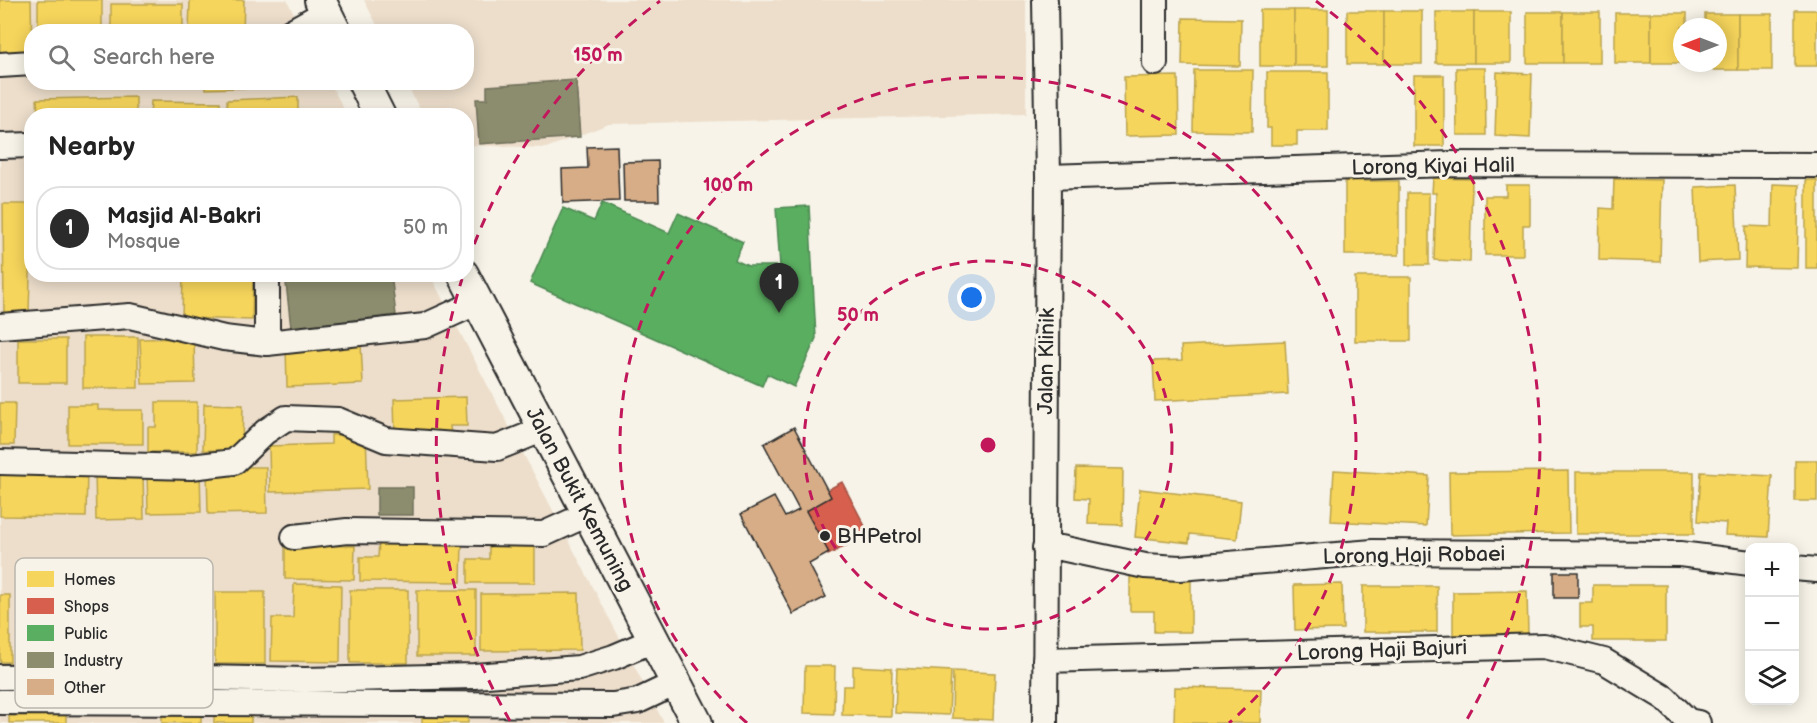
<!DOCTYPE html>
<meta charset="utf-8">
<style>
:root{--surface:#fff;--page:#f6f6f6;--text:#222;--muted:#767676;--line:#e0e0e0;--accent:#2b2b2b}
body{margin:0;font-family:"Balsamiq Sans",sans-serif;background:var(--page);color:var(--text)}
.controls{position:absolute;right:18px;bottom:18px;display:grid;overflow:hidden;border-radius:12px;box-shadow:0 3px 15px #0003}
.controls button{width:54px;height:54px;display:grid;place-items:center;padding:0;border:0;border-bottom:2px solid var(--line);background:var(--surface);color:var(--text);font:30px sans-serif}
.compass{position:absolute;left:1673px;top:18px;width:54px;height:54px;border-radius:50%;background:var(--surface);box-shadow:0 3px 15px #0003;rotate:270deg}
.you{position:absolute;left:972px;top:298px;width:21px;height:21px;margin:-15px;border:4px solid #fff;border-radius:50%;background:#1a73e8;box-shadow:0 0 0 9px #1a73e833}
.badge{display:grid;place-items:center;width:39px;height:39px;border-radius:50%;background:var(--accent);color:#fff;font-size:20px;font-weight:700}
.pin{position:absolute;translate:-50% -50px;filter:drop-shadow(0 2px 3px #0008)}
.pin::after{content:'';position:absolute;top:32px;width:21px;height:18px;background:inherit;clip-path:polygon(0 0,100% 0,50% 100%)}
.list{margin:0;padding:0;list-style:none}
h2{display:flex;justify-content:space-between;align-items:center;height:78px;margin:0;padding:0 24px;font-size:26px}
h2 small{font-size:20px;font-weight:400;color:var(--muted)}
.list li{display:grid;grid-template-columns:39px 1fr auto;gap:18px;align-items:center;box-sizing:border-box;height:84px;margin:0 12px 12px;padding:0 12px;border:2px solid var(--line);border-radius:24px}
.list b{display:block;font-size:22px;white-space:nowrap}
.list p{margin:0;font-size:20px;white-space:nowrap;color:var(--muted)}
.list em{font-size:20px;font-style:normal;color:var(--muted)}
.icon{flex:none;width:33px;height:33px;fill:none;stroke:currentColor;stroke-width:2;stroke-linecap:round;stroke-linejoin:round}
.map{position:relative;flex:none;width:1817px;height:723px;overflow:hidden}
.search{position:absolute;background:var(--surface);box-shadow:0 3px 15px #0003;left:24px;top:24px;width:450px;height:66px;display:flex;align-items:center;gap:15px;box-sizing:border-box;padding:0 21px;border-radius:24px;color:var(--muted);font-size:22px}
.panel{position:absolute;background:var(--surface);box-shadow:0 3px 15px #0003;left:24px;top:108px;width:450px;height:174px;border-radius:24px}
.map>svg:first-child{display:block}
.built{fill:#eddecb}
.homes{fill:#f6d55c;stroke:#b9a24d;stroke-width:1.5}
.shops{fill:#d6604d;stroke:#a35043;stroke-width:1.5}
.public{fill:#5aae61;stroke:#4c8751;stroke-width:1.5}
.industry{fill:#8c8c6e;stroke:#6f6f5a;stroke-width:1.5}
.building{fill:#d6ad87;stroke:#2b2b2b;stroke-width:1.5}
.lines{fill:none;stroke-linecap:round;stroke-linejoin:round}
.minor-casing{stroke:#2b2b2b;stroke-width:28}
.major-casing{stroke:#2b2b2b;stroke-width:34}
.minor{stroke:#f7f3e8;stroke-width:24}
.major{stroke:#f7f3e8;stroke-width:30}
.ring{fill:none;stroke:#c2185b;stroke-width:3;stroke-dasharray:10 8}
.poi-dot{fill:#2b2b2b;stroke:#f7f3e8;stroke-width:2}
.labels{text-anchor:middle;stroke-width:6;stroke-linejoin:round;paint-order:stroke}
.street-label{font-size:21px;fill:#2b2b2b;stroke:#f7f3e8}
.poi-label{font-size:21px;fill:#2b2b2b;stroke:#f7f3e8;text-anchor:start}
.key{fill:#f7f3e8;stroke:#bab7af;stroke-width:1.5}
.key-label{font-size:16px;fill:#2b2b2b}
.centre{fill:#c2185b;stroke:#f7f3e8;stroke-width:3}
.ring-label{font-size:18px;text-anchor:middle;font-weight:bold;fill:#c2185b;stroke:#f7f3e8;stroke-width:6;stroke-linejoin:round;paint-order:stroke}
</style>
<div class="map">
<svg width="1817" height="723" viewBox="0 0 1817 723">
<rect width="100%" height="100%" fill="#f7f3e8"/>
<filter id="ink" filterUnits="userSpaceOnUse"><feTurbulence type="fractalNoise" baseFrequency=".0167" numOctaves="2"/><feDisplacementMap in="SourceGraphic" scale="12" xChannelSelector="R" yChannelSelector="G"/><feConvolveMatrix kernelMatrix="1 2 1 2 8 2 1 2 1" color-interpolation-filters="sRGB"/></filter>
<g filter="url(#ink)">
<!-- built -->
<g class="built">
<path d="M0 0H287L303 31 32 32V82L330 83 347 115 32 116V274L430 275 664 723H0Z"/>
<path d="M364 0H1026V114L609 124 546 148 467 145 466 116 423 115 406 83 466 82V32L380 31Z"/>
</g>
<!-- homes -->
<g class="homes">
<path d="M0 0H31L32 52H0Z"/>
<rect x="38" y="0" width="64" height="32"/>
<path d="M190 0H244L243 32H189Z"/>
<rect x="111" y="4" width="72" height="28"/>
<rect x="1260" y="10" width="34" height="56"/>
<rect x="1294" y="10" width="34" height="56"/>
<rect x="1795" y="10" width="22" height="56"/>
<rect x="1347" y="11" width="37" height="53"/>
<rect x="1384" y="11" width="38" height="53"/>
<rect x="1436" y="12" width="38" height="51"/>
<rect x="1474" y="12" width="37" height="51"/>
<rect x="1527" y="12" width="36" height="51"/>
<rect x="1563" y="12" width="37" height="51"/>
<rect x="1615" y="13" width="36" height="50"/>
<path d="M1651 13H1687V27H1682V63H1651Z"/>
<path d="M1705 14H1738V70H1705V63H1718V27H1705Z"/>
<rect x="1738" y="14" width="34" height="56"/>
<path d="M1183 18 1241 19 1240 66 1182 65Z"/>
<path d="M1456 68H1485L1486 135H1457Z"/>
<path d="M1194 70H1253L1252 132 1193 131Z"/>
<path d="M1267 72H1328V131H1297V145H1271V128H1267Z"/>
<path d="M1497 72 1532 74 1530 138 1495 136Z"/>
<rect x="1414" y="75" width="30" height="71"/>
<path d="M1178 76 1179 135 1125 136 1124 77Z"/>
<rect x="114" y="82" width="35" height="2"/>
<path d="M206 82H273V87L206 89Z"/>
<path d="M136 97V116H38L37 99Z"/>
<path d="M298 97V116H227V100Z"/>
<path d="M151 101 220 102V116H150Z"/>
<path d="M1433 178 1472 179 1470 262 1434 260 1436 193H1432Z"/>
<path d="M1614 179 1662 180 1660 262 1599 260 1600 208 1613 209Z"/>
<rect x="1806" y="180" width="11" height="88"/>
<rect x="1345" y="181" width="54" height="74"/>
<path d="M1773 184 1799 185 1797 268 1745 267 1746 226 1772 227Z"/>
<path d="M1506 185H1530V225H1523V255H1485V196H1506Z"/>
<path d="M1735 185 1738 260 1698 262 1695 187Z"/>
<rect x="1407" y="193" width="22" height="72"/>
<path d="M3 204H32L29 313H4Z"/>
<path d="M183 274H253L252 320 182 318Z"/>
<rect x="1355" y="277" width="56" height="64"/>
<rect x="83" y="337" width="55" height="51"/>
<path d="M194 338 195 383 142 384 140 339Z"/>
<rect x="18" y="339" width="48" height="44"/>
<path d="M1285 341 1288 394 1155 401 1153 361 1182 360 1181 346Z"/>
<path d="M361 344 363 384 287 387 286 347Z"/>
<path d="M466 397 467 426H450L451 435 395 437 394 399Z"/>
<path d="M156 402H197V452H148V427H156Z"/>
<path d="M0 403H15L14 445H0Z"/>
<path d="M204 404 243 405 242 451 203 450Z"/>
<path d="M68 405H98V410H143V444H68Z"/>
<path d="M366 434 368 489 270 492 269 446 331 444V435Z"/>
<rect x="1795" y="460" width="22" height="41"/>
<path d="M207 467H266L267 513 208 514Z"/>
<path d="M1076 468 1123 469 1122 525 1088 524 1089 499 1075 498Z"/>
<path d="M0 469 87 470 86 517 0 516Z"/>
<path d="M143 469 144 519 96 520 95 470Z"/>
<path d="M200 470 201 512 148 513 147 471Z"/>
<path d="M1334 470 1429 476 1426 526 1331 521Z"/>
<path d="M1568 471 1569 533 1450 535 1449 472Z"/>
<rect x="1576" y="472" width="118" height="62"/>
<path d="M1701 472 1772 476 1768 537 1725 535 1726 523 1698 521Z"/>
<path d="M1140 489 1241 501 1237 539 1190 534 1189 543 1135 537Z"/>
<path d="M379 541 462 542 461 582 360 581V557H378Z"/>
<path d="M489 542H535V583H468V559H489Z"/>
<path d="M285 545 355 546 354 580 285 579Z"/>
<path d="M1130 572H1191V632H1154V611H1130Z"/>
<path d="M294 584 341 585 340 662 271 661 272 618H293Z"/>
<path d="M1342 584 1343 629 1295 630 1294 585Z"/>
<path d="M1593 585H1666V641H1593V627H1580V603H1593Z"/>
<rect x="1363" y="586" width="74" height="46"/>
<rect x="350" y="590" width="58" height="73"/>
<rect x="417" y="590" width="59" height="66"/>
<path d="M1527 591 1528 634 1453 635V592Z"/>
<rect x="215" y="592" width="50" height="72"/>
<path d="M579 593 580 650 481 651V594Z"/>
<rect x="0" y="595" width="10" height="67"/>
<path d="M805 666H835L834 714 804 713Z"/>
<path d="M853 666 892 668 891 716 842 715 843 686H853Z"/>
<path d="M897 668 951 671 949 715 895 713Z"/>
<path d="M953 671 995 673 993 720 952 718Z"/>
<path d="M1175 687 1261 689 1260 723H1174Z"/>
<rect x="214" y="709" width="37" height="14"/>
<path d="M201 714V723H162V715Z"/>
<path d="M468 714V723H422V715Z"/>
<path d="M66 715V723H9V716Z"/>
</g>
<!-- shops -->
<path class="shops" d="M842 482 869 534 828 555 801 504Z"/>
<!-- public -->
<path class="public" d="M602 203 669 233 678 213 743 242 735 260 748 266H780L776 208 809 206 816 338 794 387 767 374 762 386 530 283 563 208 594 221Z"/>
<!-- industry -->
<g class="industry">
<path d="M576 80 580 137 479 144 476 99H487V86Z"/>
<path d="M285 274H391L396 315 291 328Z"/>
<rect x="377" y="487" width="36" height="28"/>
</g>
<!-- building -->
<g class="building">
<path d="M617 146 619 201 563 203 562 169 588 168 587 147Z"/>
<path d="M658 161 659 201H624L623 162Z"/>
<path d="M794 427 831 497 806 511 829 553 809 564 826 597 793 614 741 514 774 497 785 517 799 510 764 444Z"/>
<rect x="1554" y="572" width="24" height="26"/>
</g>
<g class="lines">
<!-- minor casing -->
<g class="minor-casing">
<g id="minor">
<path d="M1045 0 1048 177 1045 723"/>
<path d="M1155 0V63"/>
<path d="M290 32 326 12"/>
<path d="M0 65 32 63"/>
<path d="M0 146 32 145"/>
<path d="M1048 177 1450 164 1817 165"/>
<path d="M0 326 130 316 224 338 267 343 425 326 478 302"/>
<path d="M267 343V274"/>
<path d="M0 462 191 467 234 462 265 432 286 418 338 420 386 440 497 448 544 429"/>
<path d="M294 537 347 531 544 534 588 514"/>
<path d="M1045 548H1061L1145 566 1180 568 1373 552 1680 554 1750 563"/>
<path d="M1794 568 1817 570"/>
<path d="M1045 660 1544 646 1604 661 1665 698 1688 721 1698 723"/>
<path d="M0 677 99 676 305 680 474 676 579 668 614 657 654 640"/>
<path d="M0 702 613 705 638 701 676 683"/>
</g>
</g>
<!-- major casing -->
<g class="major-casing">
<g id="major">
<path d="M320 0 336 32"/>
<path d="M363 82 380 116"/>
<path d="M463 274 697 723"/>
</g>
</g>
<!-- minor -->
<use href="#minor" class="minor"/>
<!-- major -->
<use href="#major" class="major"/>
</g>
</g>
<!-- distance rings -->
<g class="ring">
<circle cx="988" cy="445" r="184"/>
<path d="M747 723A368 368 0 1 1 1229 723"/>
<path d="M510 721A552 552 0 0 1 462 279M468 261A552 552 0 0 1 660 1M1316 1A552 552 0 0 1 1466 721"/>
</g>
<!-- markers -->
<circle class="poi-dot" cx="825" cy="536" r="6"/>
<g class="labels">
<!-- street labels -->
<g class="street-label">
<text transform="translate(1433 166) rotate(-1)" y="7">Lorong Kiyai Halil</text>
<text transform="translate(1046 361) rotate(-89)" y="7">Jalan Klinik</text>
<text transform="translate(580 499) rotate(62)" y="7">Jalan Bukit Kemuning</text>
<text transform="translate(1414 555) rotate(-1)" y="7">Lorong Haji Robaei</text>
<text transform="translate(1382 650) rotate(-2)" y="7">Lorong Haji Bajuri</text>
</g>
<!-- poi labels -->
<g class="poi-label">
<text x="837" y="543">BHPetrol</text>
</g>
</g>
<!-- legend -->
<rect x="15" y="558" width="198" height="150" rx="9" class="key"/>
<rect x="27" y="571" width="27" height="16" fill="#f6d55c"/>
<rect x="27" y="598" width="27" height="16" fill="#d6604d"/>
<rect x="27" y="625" width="27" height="16" fill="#5aae61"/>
<rect x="27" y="652" width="27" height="16" fill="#8c8c6e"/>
<rect x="27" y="679" width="27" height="16" fill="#d6ad87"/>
<g class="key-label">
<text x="64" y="585">Homes</text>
<text x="64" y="612">Shops</text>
<text x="64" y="639">Public</text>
<text x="64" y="666">Industry</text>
<text x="64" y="693">Other</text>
</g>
<circle cx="988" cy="445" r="9" class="centre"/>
<g class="ring-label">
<text x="598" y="61">150 m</text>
<text x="728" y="191">100 m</text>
<text x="858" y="321">50 m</text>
</g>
</svg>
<div class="controls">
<button>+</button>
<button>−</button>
<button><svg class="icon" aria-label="layers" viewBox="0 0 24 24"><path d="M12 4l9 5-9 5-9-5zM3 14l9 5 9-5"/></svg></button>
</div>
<svg class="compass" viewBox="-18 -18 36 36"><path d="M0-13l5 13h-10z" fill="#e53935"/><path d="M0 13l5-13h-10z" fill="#767676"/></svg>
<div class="you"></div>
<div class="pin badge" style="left:779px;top:313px">1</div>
<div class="search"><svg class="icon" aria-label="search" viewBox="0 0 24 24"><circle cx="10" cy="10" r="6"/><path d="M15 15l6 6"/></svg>Search here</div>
<section class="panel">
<h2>Nearby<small></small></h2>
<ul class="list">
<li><span class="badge">1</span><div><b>Masjid Al-Bakri</b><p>Mosque</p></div><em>50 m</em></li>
</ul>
</section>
</div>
